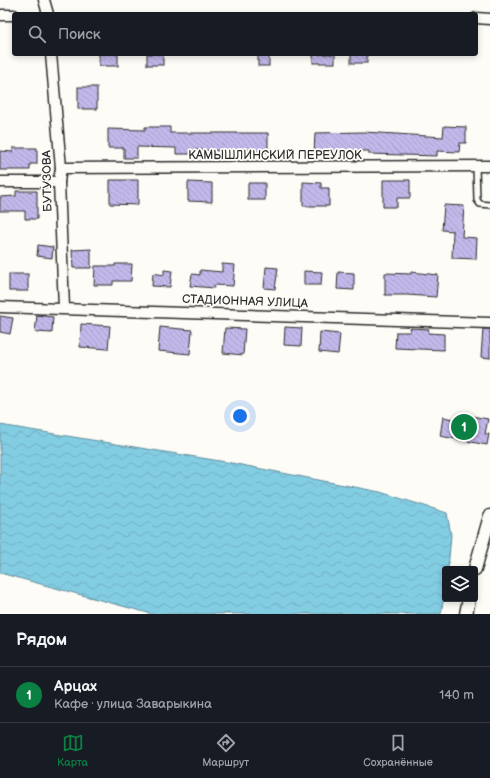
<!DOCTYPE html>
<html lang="ru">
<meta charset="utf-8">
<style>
:root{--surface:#171b24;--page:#20242c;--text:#f1f3f6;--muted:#9ea1a6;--line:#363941;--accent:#0b8043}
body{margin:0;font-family:"Balsamiq Sans",sans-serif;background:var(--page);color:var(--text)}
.controls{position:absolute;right:12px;bottom:12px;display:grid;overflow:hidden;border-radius:4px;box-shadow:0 2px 6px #0003}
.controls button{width:36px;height:36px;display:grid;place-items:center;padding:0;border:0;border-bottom:1px solid var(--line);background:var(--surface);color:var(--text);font:20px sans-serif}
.you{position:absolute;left:240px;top:416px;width:14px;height:14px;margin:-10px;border:3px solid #fff;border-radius:50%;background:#1a73e8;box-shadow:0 0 0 6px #1a73e833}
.badge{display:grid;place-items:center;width:26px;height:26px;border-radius:50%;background:var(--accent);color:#fff;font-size:13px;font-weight:700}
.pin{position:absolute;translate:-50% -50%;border:2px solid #fff;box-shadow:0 1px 4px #0006}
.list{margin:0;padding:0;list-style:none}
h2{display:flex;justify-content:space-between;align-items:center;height:52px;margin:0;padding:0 16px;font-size:17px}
h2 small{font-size:13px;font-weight:400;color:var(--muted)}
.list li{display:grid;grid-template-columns:26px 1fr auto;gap:12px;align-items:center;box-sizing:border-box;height:56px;padding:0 16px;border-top:1px solid var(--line)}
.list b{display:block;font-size:15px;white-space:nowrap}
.list p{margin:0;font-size:13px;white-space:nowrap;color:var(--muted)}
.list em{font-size:13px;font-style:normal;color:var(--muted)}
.icon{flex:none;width:22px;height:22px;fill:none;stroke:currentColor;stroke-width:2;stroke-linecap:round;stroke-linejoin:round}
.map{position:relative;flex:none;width:490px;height:614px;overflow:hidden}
.search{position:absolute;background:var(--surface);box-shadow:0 2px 6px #0003;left:12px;right:12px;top:12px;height:44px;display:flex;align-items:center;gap:10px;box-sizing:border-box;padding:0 14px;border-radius:4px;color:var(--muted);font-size:15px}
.sheet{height:108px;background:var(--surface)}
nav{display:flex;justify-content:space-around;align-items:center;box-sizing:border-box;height:56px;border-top:1px solid var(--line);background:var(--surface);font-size:11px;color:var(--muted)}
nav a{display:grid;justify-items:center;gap:2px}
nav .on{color:var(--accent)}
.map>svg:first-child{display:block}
.water{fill:url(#water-waves);stroke:#608c99}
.building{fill:url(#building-back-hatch);stroke:#2b2b2b}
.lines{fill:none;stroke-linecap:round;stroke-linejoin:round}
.service-casing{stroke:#2b2b2b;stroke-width:8}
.minor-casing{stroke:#2b2b2b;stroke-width:13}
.tertiary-casing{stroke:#2b2b2b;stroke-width:15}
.service{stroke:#fdfcf7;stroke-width:5}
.minor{stroke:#fdfcf7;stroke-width:10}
.tertiary{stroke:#fdfcf7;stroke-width:12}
.labels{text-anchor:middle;stroke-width:3.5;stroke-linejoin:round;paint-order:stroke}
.street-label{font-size:12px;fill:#2b2b2b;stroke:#fdfcf7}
</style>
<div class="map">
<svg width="490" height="614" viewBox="0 0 490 614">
<defs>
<pattern id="water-waves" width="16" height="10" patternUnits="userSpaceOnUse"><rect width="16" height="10" fill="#83cde3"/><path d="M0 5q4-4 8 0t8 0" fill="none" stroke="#71b0c3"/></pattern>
<pattern id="building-back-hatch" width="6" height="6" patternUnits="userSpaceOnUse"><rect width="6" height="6" fill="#c3b8ea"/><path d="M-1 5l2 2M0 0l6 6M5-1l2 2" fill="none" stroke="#a89ec9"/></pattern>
</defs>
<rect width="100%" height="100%" fill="#fdfcf7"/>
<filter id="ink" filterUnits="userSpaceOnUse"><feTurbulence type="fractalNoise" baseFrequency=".025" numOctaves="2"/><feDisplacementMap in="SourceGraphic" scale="8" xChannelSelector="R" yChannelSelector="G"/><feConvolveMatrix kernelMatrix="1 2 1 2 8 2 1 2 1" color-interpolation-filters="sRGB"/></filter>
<g filter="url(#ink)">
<!-- water -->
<path class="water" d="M0 425 226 462 380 492 447 513 451 535 448 569H445V591L441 614H152L0 573Z"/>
<!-- building -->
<g class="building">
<rect x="99" y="54" width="19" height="12"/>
<rect x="147" y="54" width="16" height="11"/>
<rect x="258" y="54" width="11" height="12"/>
<rect x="313" y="54" width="22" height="9"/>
<rect x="351" y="54" width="16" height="9"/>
<rect x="78" y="87" width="19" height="22"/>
<path d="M444 126 466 127V143H460L459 152 437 151V156L369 154V151H337V154H314L315 133 364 132 443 137Z"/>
<path d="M145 127H170V133H268V152L195 150V154H176V148L137 147V158H124V148H108V129L145 130Z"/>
<path d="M13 148H37V164H30V170H0V151L13 152Z"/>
<path d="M110 180H138V205L110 204Z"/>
<path d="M383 180H410V198H397V207H383Z"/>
<path d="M188 182 212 183V202L188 201Z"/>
<path d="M303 182 321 183V188H329V206H303Z"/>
<rect x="248" y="183" width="17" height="17"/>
<path d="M16 191H37V219H25V211H0V197L16 196Z"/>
<path d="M444 205 464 206 462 237 477 238 476 259 452 258 453 231 442 230Z"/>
<path d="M38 245 53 247 52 258 37 256Z"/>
<path d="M91 249V268H73L72 250Z"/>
<path d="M115 264H132L131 281H113V285H94L95 266H115Z"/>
<path d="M222 264 235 265 233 286 214 285V288L190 286 192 274 200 275V270L222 272Z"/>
<path d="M266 267 278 268 275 289 264 288Z"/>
<path d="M164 270 172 271 170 287 152 286 153 273 164 275Z"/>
<path d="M304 271 322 272 321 285H304Z"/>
<path d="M338 272 354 273V290L337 289Z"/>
<path d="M411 272 438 275 436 297 407 295H385V273L411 274Z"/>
<rect x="9" y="274" width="19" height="17"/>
<path d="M37 315 53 317 52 333 35 332Z"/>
<path d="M0 316 13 318 10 334 0 332Z"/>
<path d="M81 324 110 326 108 349 80 347Z"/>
<path d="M160 327 192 330 190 354 158 351Z"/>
<path d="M285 327 302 328 301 346 284 345Z"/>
<path d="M225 328 245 329 243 355 223 353Z"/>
<path d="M410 328 429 329 428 333 444 334V350L395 348 396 332H410Z"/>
<path d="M483 329H490V358L481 357Z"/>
<path d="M320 332 340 334 338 354 319 352Z"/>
<path d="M466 415 488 419 485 434H489L487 445 440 436 443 417 464 421Z"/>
</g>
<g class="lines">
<!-- service casing -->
<g class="service-casing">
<path id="service" d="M476 166 477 200 480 204 490 205"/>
</g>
<!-- minor casing -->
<g class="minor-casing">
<g id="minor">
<path d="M44 0 48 14"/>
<path d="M0 15H14"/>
<path d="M476 18 490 19"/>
<path d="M51 54 61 168 59 182 64 308"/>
<path d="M61 168 490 166"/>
<path d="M0 182H59"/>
<path d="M0 307 490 323"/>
</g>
</g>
<!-- tertiary casing -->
<g class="tertiary-casing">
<g id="tertiary">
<path d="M475 569 490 516"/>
<path d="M466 614 469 599"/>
</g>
</g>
<!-- service -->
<use href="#service" class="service"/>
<!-- minor -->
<use href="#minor" class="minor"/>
<!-- tertiary -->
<use href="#tertiary" class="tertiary"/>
</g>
</g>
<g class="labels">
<!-- street labels -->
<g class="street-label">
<text x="275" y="159">КАМЫШЛИНСКИЙ ПЕРЕУЛОК</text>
<text transform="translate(47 181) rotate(-91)" y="4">БУТУЗОВА</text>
<text transform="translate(245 301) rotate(2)" y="4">СТАДИОННАЯ УЛИЦА</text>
</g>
</g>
</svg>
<div class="controls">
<button><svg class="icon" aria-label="layers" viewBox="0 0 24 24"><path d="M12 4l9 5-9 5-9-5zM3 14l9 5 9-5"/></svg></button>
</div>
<div class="you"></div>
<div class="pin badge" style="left:464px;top:427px">1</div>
<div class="search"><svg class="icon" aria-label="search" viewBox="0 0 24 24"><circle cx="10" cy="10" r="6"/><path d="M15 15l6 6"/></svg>Поиск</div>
</div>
<section class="sheet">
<h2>Рядом<small></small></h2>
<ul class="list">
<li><span class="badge">1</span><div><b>Арцах</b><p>Кафе · улица Заварыкина</p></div><em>140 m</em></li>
</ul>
</section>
<nav>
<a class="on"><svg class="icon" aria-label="map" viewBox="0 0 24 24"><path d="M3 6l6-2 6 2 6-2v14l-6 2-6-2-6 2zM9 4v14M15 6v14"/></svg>Карта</a>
<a><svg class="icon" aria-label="directions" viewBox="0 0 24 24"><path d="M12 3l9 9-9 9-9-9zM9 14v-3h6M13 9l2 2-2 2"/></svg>Маршрут</a>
<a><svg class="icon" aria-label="saved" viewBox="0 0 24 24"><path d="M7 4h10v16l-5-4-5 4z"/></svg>Сохранённые</a>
</nav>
